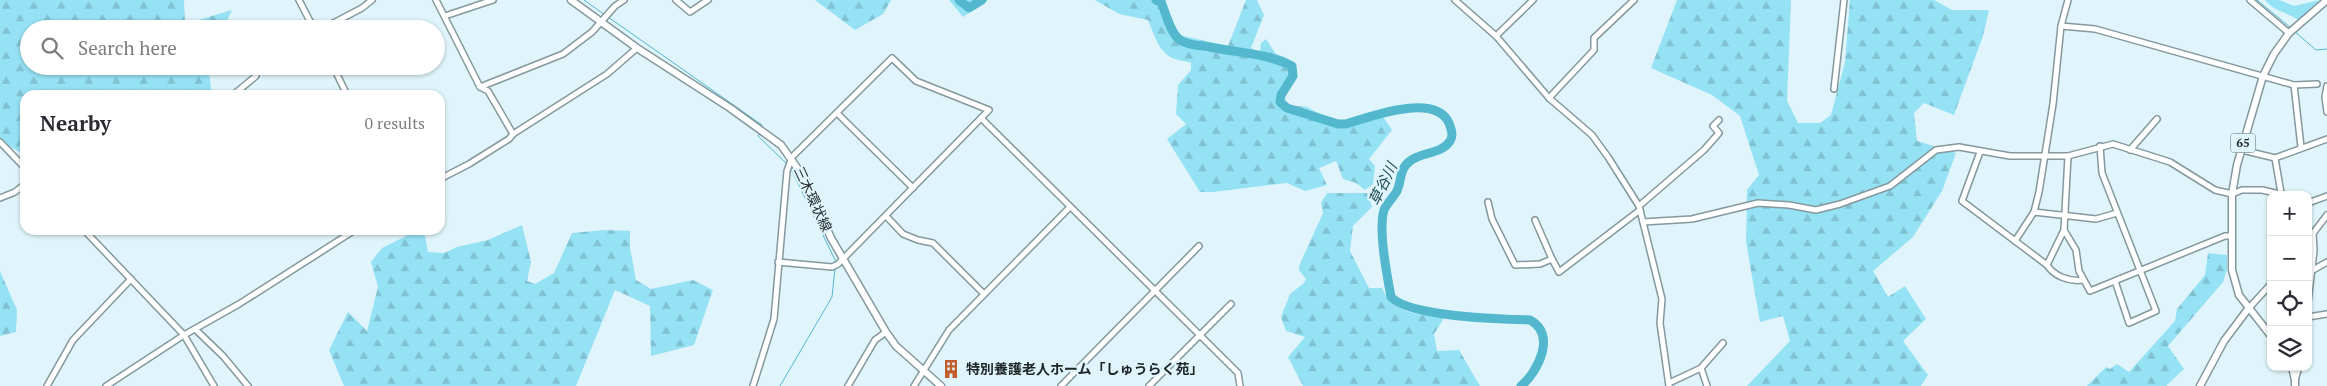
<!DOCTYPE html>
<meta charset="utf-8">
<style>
:root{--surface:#fff;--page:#f2f2f3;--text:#2b2b33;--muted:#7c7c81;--line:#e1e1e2}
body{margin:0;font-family:"PT Serif","Noto Sans JP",serif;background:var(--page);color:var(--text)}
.controls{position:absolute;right:15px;bottom:15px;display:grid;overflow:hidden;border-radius:10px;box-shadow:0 1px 4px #0004}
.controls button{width:45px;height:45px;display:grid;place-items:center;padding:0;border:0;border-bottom:1px solid var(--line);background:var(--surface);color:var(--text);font:25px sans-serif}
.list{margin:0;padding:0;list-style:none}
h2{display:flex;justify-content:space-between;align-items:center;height:65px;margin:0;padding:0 20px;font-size:21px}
h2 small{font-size:16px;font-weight:400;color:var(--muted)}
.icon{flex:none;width:28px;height:28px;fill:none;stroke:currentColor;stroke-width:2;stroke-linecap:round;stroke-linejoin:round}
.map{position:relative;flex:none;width:2327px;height:386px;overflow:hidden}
.search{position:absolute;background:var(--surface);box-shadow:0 1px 4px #0004;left:20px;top:20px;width:425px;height:55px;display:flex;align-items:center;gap:12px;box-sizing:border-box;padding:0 18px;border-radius:28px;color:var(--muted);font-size:19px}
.panel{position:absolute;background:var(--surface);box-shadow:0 1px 4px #0004;left:20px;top:90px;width:425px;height:145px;border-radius:15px}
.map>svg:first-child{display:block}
.grass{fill:#96e2f5}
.forest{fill:url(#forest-firs)}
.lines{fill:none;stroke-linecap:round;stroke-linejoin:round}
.stream{stroke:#53b8ce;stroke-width:1}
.river{stroke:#53b8ce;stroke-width:9}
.minor-casing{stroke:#84989d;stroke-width:8}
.major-casing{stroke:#84989d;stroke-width:9}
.minor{stroke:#fff;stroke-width:5}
.major{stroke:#fff;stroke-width:6}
.labels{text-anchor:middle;stroke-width:4.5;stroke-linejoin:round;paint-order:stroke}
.shield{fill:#dff5fb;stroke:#576367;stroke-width:1}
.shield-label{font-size:12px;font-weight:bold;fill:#1d2527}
.street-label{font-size:14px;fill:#1d2527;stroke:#dff5fb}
.poi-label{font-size:14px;font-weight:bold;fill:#1d2527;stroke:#dff5fb;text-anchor:start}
.water-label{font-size:15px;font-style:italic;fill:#1e4a54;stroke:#dff5fb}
</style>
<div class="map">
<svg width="2327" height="386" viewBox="0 0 2327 386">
<defs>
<pattern id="forest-firs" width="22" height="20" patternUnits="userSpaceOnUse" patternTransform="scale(1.25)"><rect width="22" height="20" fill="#96e2f5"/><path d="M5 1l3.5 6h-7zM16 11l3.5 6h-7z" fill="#81c2d2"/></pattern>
</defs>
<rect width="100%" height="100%" fill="#dff5fb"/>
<!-- grass -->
<path class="grass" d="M2265 0H2279L2294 6 2320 0 2298 20C2286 11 2276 13 2265 0Z"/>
<!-- forest -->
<g class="forest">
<path d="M0 0H184L185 24 232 10 223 29H29V66H208L212 95H25V155L0 141Z"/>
<path d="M815 0H891L883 14 855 30Z"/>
<path d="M949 0H988L963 17Z"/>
<path d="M1095 0H1166L1162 13 1170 33 1228 46 1246 0H1257L1264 15 1251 48 1260 52 1261 43 1266 39 1276 54 1285 57 1294 64 1290 78 1278 96 1289 105 1307 107 1344 127 1383 117 1392 130 1369 159 1375 166 1373 184 1365 190 1356 183 1343 179 1336 161 1319 168 1327 185 1305 191 1287 183 1213 192H1200L1167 139 1186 124 1176 114 1178 85 1191 70V63C1186 61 1180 61 1175 59 1159 54 1154 34 1148 20L1119 14Z"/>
<path d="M1677 0H1791L1787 101 1798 123H1820L1831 115 1845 62 1850 0H1934L1952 10H1989L1983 36 1954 115 1924 103 1914 113 1917 141 1956 153 1942 191 1913 237 1873 271 1888 297 1905 286 1926 319 1903 341 1928 375 1921 386H1747L1790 341 1783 316 1760 322 1746 242 1747 190 1759 175 1740 116 1712 95 1651 68Z"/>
<path d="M1327 193H1367L1372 207 1353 226 1350 251 1369 288H1382C1394 315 1417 313 1444 318L1434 334 1437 351 1459 350 1480 386H1303L1288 357 1305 337 1286 331 1281 317 1290 294 1304 283 1306 279 1299 270V266L1323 213 1321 203Z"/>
<path d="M522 225 531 262 527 281 535 284 554 273 572 233 605 230 630 231V248L636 280 651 289 693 280 713 290 694 345 651 356 650 306 615 290 576 386H344L329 350 348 312 367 331 378 287 371 262 382 248 416 231 425 236 428 252 444 253 457 247 488 240Z"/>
<path d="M2208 253 2227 255V269L2223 282 2168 346 2184 369 2166 386H2087L2106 367 2110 369 2117 364 2129 372 2175 321 2177 309 2205 275Z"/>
<path d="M0 271 17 310 16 332 0 336Z"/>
</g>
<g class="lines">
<!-- stream -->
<g class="stream">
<path d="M584 0 605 15"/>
<path d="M2257 0 2291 28"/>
<path d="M608 17 762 125 761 128"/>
<path d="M2294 31 2316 50 2327 49"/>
<path d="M759 134 758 136 787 164"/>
<path d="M791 169 836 262"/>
<path d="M780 386 832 297 835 268"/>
</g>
<!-- river -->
<g class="river">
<path d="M959 0 969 8 982 0"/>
<path d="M1156 0 1161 2C1166 13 1170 33 1180 40 1189 46 1200 45 1210 47 1237 53 1267 53 1292 66L1293 76 1281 95 1280 102 1287 108 1338 124H1346C1369 117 1435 92 1449 123 1451 129 1454 135 1450 141 1441 155 1422 151 1410 161 1399 169 1402 180 1397 191 1393 198 1387 203 1384 210 1378 230 1387 275 1391 297 1410 317 1500 319 1530 320 1557 334 1538 372 1521 386"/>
</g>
<!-- minor casing -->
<g class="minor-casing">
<g id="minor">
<path d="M299 0 314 29"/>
<path d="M436 0 480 87 488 91 513 134"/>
<path d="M676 0 690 12 708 0"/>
<path d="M1455 0 1496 36 1549 98 1592 135 1608 157 1639 206 1662 299 1660 323 1669 386"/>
<path d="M2250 0 2289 33"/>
<path d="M445 16 493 0"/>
<path d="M2061 26 2095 29 2294 85 2317 84"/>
<path d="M322 29 362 8 372 0"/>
<path d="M1496 36 1533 0"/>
<path d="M333 66 347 95"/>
<path d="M2294 85 2301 147"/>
<path d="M2327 86 2325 97 2327 112"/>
<path d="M480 87 563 54 592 32 615 6 624 0"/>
<path d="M1834 89 1844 0"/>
<path d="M233 95 256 76 252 66"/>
<path d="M1549 98 1594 50V38L1634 0"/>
<path d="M837 113 913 188"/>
<path d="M981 118 1238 373 1240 386"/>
<path d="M0 142 25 168"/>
<path d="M2100 146 2102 173 2156 311 2129 323 2115 281"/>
<path d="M2130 150 2157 119"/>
<path d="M2242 150 2275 158"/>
<path d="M1980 152 1962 201 2047 265"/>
<path d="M2068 156 2064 230 2076 250 2079 271 2090 291 2225 236H2232"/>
<path d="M440 179 469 164 509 139 513 134 607 74 637 48"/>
<path d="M2281 193 2275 158 2327 139"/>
<path d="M0 198 15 192 25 184"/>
<path d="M1488 202 1492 219 1515 265 1540 264 1552 259 1559 272 1640 210"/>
<path d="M2308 203 2327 196"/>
<path d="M1639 206 1704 150 1719 133 1713 126 1719 120"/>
<path d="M2034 212 2096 219 2117 213"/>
<path d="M886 216 903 234 918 240 933 243 984 294"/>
<path d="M1535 220 1552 259"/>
<path d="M1643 222 1692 219 1758 203 1789 205 1816 210 1840 204 1890 186 1936 150 1959 147 2010 156H2068L2113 144 2170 162 2215 190 2232 194 2242 190H2262L2284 195"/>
<path d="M84 230 184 335 214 386"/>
<path d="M2064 230 2047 265C2054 276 2069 282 2083 280"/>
<path d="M2308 240 2327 215"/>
<path d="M2015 241 2034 212 2039 192 2053 104 2061 26 2068 0"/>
<path d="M2313 270 2327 262"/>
<path d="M2308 302 2314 251 2313 233"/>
<path d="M2248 309 2271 284"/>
<path d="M2308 317 2327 314"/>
<path d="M195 329 223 356 248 386"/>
<path d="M1701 368 1707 386"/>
<path d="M2295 380 2299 367"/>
<path d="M1669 383 1701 368 1723 343"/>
<path d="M47 386 73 340 131 279"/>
<path d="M106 386 184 335 239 304 355 230"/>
<path d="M753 386 774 319 787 171 792 157 892 58 916 81 989 110 838 264 832 267 778 262"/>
<path d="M848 386 875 340 886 332"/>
<path d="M914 386 949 330 1070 207"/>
<path d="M1061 386 1199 246"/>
<path d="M1149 386 1231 304"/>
</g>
</g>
<!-- major casing -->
<g class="major-casing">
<g id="major">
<path d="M571 0 637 48 730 108 781 145 805 179 831 238 886 332 896 346 941 386"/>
<path d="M2271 336 2239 295 2232 270V194L2237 165 2263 76 2274 54 2289 33 2327 0"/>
<path d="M2292 367 2295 380V386"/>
<path d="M2200 386 2224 341 2248 309"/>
</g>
</g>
<!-- minor -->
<use href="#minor" class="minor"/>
<!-- major -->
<use href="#major" class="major"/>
</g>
<!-- icons -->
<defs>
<g id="building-bare" transform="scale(1.5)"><path d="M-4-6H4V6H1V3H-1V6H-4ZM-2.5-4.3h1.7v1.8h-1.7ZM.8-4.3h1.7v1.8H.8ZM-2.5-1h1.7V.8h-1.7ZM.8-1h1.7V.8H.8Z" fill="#c35d2d" stroke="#dff5fb" stroke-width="2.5" paint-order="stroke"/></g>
</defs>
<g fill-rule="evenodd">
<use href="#building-bare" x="951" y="369"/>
</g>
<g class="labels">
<!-- shield labels -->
<rect class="shield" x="2230.5" y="133.5" width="25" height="19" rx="4"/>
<g class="shield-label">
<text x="2243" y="147">65</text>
</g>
<!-- street labels -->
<g class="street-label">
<text transform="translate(813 199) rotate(65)" y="5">三木環状線</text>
</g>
<!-- poi labels -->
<g class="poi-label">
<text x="966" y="374">特別養護老人ホーム「しゅうらく苑」</text>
</g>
<!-- water labels -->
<g class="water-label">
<text transform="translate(1383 184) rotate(-64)" y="5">草谷川</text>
</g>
</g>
</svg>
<div class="controls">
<button>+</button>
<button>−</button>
<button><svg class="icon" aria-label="locate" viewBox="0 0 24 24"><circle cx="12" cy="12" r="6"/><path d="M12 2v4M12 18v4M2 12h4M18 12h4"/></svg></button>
<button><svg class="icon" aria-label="layers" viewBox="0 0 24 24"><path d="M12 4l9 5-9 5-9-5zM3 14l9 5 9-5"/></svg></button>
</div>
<div class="search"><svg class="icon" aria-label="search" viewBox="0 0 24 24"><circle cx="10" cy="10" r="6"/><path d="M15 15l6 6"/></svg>Search here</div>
<section class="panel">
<h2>Nearby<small>0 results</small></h2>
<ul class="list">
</ul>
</section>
</div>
